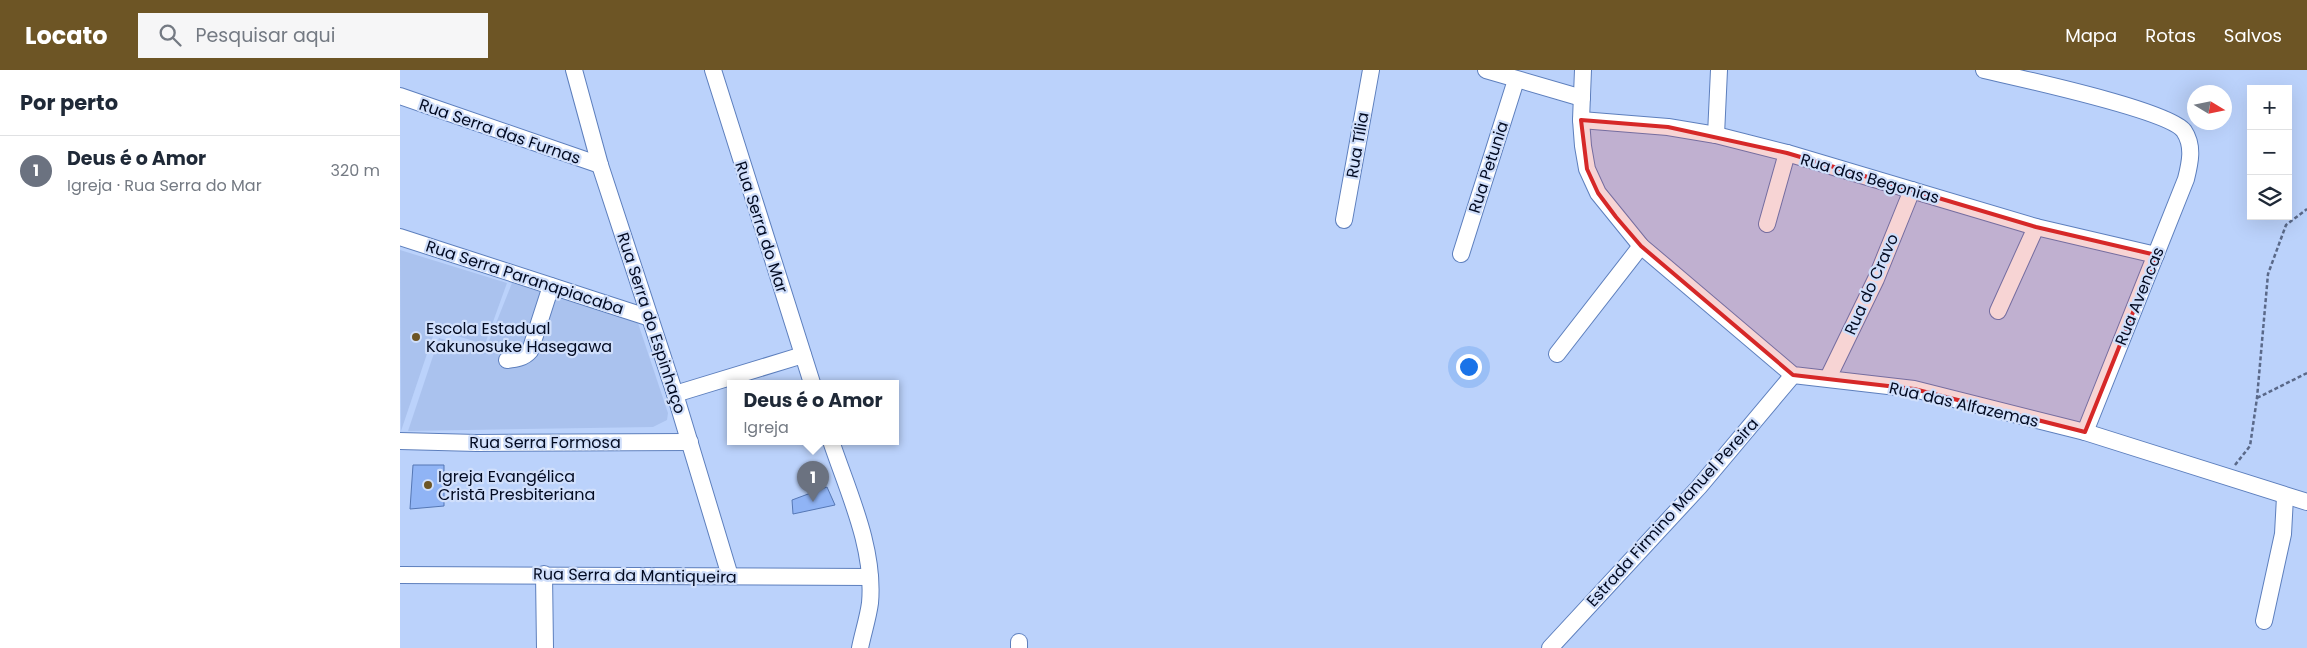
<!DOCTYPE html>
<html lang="pt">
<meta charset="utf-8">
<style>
:root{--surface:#fff;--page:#f6f6f7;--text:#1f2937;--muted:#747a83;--line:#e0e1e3;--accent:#6d5525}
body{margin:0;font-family:Poppins,sans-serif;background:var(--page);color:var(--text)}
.controls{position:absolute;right:15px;top:15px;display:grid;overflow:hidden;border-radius:0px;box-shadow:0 5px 20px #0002}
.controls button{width:45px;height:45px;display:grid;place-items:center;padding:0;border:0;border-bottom:1px solid var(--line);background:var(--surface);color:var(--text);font:25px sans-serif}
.compass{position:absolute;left:1787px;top:15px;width:45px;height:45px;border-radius:50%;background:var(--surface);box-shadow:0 5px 20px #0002;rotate:100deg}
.you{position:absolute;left:1068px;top:296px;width:18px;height:18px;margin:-12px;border:4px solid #fff;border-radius:50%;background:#1a73e8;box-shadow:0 0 0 8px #1a73e833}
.badge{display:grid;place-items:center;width:32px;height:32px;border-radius:50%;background:var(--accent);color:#fff;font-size:16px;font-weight:700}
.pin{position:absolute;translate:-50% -41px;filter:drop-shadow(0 1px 2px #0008)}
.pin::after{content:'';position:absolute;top:26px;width:18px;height:15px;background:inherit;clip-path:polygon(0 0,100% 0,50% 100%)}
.popup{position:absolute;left:327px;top:310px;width:172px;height:65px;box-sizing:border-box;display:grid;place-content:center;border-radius:0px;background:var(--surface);filter:drop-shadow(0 1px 4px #0005);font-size:16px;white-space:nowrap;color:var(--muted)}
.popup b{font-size:19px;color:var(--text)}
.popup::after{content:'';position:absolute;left:50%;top:100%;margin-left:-10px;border:10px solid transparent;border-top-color:var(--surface)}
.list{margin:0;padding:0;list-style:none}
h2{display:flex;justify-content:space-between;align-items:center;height:65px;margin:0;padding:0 20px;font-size:21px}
h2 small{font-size:16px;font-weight:400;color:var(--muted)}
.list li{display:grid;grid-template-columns:32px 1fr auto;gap:15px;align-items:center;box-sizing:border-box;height:70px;padding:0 20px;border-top:1px solid var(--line)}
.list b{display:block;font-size:19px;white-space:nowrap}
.list p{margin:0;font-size:16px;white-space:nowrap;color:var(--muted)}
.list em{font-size:16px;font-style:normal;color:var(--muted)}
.icon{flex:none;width:28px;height:28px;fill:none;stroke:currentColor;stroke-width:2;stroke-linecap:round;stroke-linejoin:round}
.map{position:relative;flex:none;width:1907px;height:578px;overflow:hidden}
header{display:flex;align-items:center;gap:30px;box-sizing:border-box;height:70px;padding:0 25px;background:var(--accent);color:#fff}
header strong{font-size:24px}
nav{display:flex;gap:28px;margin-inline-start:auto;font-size:18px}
.search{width:350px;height:45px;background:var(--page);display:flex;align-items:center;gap:12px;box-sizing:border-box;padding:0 18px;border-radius:0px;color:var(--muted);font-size:19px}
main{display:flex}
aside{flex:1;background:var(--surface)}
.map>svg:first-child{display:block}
.built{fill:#aac2ee}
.building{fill:#90b4f5;stroke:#5577b4}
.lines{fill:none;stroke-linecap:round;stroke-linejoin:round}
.minor-casing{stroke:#5d7fbd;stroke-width:18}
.path{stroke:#5a6989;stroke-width:2.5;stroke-dasharray:4 2.5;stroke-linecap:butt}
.minor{stroke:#fff;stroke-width:16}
.marked{fill:#d62828;fill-opacity:0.2;stroke:#d62828;stroke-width:4;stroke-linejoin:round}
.poi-dot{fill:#6d5525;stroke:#d0dffb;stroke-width:2}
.labels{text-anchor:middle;stroke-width:4.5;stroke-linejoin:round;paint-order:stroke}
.street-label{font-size:16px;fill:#020a21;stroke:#d0dffb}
.poi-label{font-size:16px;fill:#020a21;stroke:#d0dffb;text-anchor:start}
</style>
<header>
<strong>Locato</strong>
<div class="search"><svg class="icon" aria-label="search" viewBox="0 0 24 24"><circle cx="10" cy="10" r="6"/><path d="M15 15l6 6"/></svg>Pesquisar aqui</div>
<nav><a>Mapa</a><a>Rotas</a><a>Salvos</a></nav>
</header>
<main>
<aside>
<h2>Por perto<small></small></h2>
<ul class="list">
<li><span class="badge" style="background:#6b7280">1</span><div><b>Deus é o Amor</b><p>Igreja · Rua Serra do Mar</p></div><em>320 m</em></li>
</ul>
</aside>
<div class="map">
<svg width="1907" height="578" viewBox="0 0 1907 578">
<rect width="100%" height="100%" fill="#bbd2fb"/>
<!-- built -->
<g class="built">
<path d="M0 180 107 213 85 274 35 260 1 361Z"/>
<path d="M112 213 237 250 268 343 267 350 253 357 8 361 39 268 85 281Z"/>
</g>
<!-- building -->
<g class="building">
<path d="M13 395H44V436L10 439Z"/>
<path d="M427 417 435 435 393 444 392 430Z"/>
</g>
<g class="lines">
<!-- minor casing -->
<g class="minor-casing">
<g id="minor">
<path d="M174 0 200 95 275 324 330 506"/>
<path d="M313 0 412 313"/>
<path d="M1086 0 1182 28"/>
<path d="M1183 0 1181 50 1183 76 1187 99 1198 123 1241 176 1393 305 1514 319 1685 362 1907 432"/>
<path d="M1584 0C1618 8 1768 40 1784 61 1794 76 1790 93 1786 109L1685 362"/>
<path d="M0 26 200 95"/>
<path d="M1181 50 1268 57 1316 65 1387 83 1636 157 1756 185"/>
<path d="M1316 65 1319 0"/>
<path d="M944 150 971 0"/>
<path d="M1367 154 1387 83"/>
<path d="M0 167 250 248"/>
<path d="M1061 184 1116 10"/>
<path d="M1598 241 1636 157"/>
<path d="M1157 284 1241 176"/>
<path d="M107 290C116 289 124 288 130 281L151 216"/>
<path d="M1428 308 1476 209 1512 120"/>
<path d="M275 324 403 285"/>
<path d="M0 371 77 373 290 372"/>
<path d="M431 371C448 422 475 478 470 533 468 548 463 563 460 578"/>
<path d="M144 504 145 578"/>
<path d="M0 505 470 507"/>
<path d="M1864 551 1883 464 1885 427"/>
<path d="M619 578V572"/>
<path d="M1150 578 1299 417 1393 305"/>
</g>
</g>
<!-- path -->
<g class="path">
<path d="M1857 328 1907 303"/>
<path d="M1835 395 1850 376 1857 328 1868 204 1886 155 1907 139"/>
</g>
<!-- minor -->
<use href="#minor" class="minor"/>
</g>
<!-- marked area -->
<path class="marked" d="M1181 50 1268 57 1387 83 1636 157 1756 185 1685 362 1514 319 1393 305 1241 176 1216 147 1198 123 1187 99Z"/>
<!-- markers -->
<g class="poi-dot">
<circle cx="16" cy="267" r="5"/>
<circle cx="28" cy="415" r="5"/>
</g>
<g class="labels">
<!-- street labels -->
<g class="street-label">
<text transform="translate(100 61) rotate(19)" y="6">Rua Serra das Furnas</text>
<text transform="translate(957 75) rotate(-80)" y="6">Rua Tília</text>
<text transform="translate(1088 97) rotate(-72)" y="6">Rua Petunia</text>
<text transform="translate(1470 108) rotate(16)" y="6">Rua das Begonias</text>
<text transform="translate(362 157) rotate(72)" y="6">Rua Serra do Mar</text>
<text transform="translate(125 207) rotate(18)" y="6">Rua Serra Paranapiacaba</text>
<text transform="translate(1471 214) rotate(-66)" y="6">Rua do Cravo</text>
<text transform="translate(1739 226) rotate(-68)" y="6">Rua Avencas</text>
<text transform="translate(252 253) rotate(72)" y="6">Rua Serra do Espinhaço</text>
<text transform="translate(1564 334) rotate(13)" y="6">Rua das Alfazemas</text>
<text x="145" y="378">Rua Serra Formosa</text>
<text transform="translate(1272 442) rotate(-48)" y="6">Estrada Firmino Manuel Pereira</text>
<text transform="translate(235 505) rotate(1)" y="6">Rua Serra da Mantiqueira</text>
</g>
<!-- poi labels -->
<g class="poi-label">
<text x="26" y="264">Escola Estadual<tspan x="26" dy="18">Kakunosuke Hasegawa</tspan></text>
<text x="38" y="412">Igreja Evangélica<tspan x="38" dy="18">Cristã Presbiteriana</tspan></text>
</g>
</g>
</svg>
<div class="controls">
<button>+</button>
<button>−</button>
<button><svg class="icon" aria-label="layers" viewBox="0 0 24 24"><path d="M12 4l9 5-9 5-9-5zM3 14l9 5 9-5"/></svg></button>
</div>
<svg class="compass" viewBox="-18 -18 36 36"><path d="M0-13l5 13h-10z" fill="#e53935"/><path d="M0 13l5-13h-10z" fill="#747a83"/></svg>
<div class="you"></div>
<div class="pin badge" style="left:413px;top:432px;background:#6b7280">1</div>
<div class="popup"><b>Deus é o Amor</b>Igreja</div>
</div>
</main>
